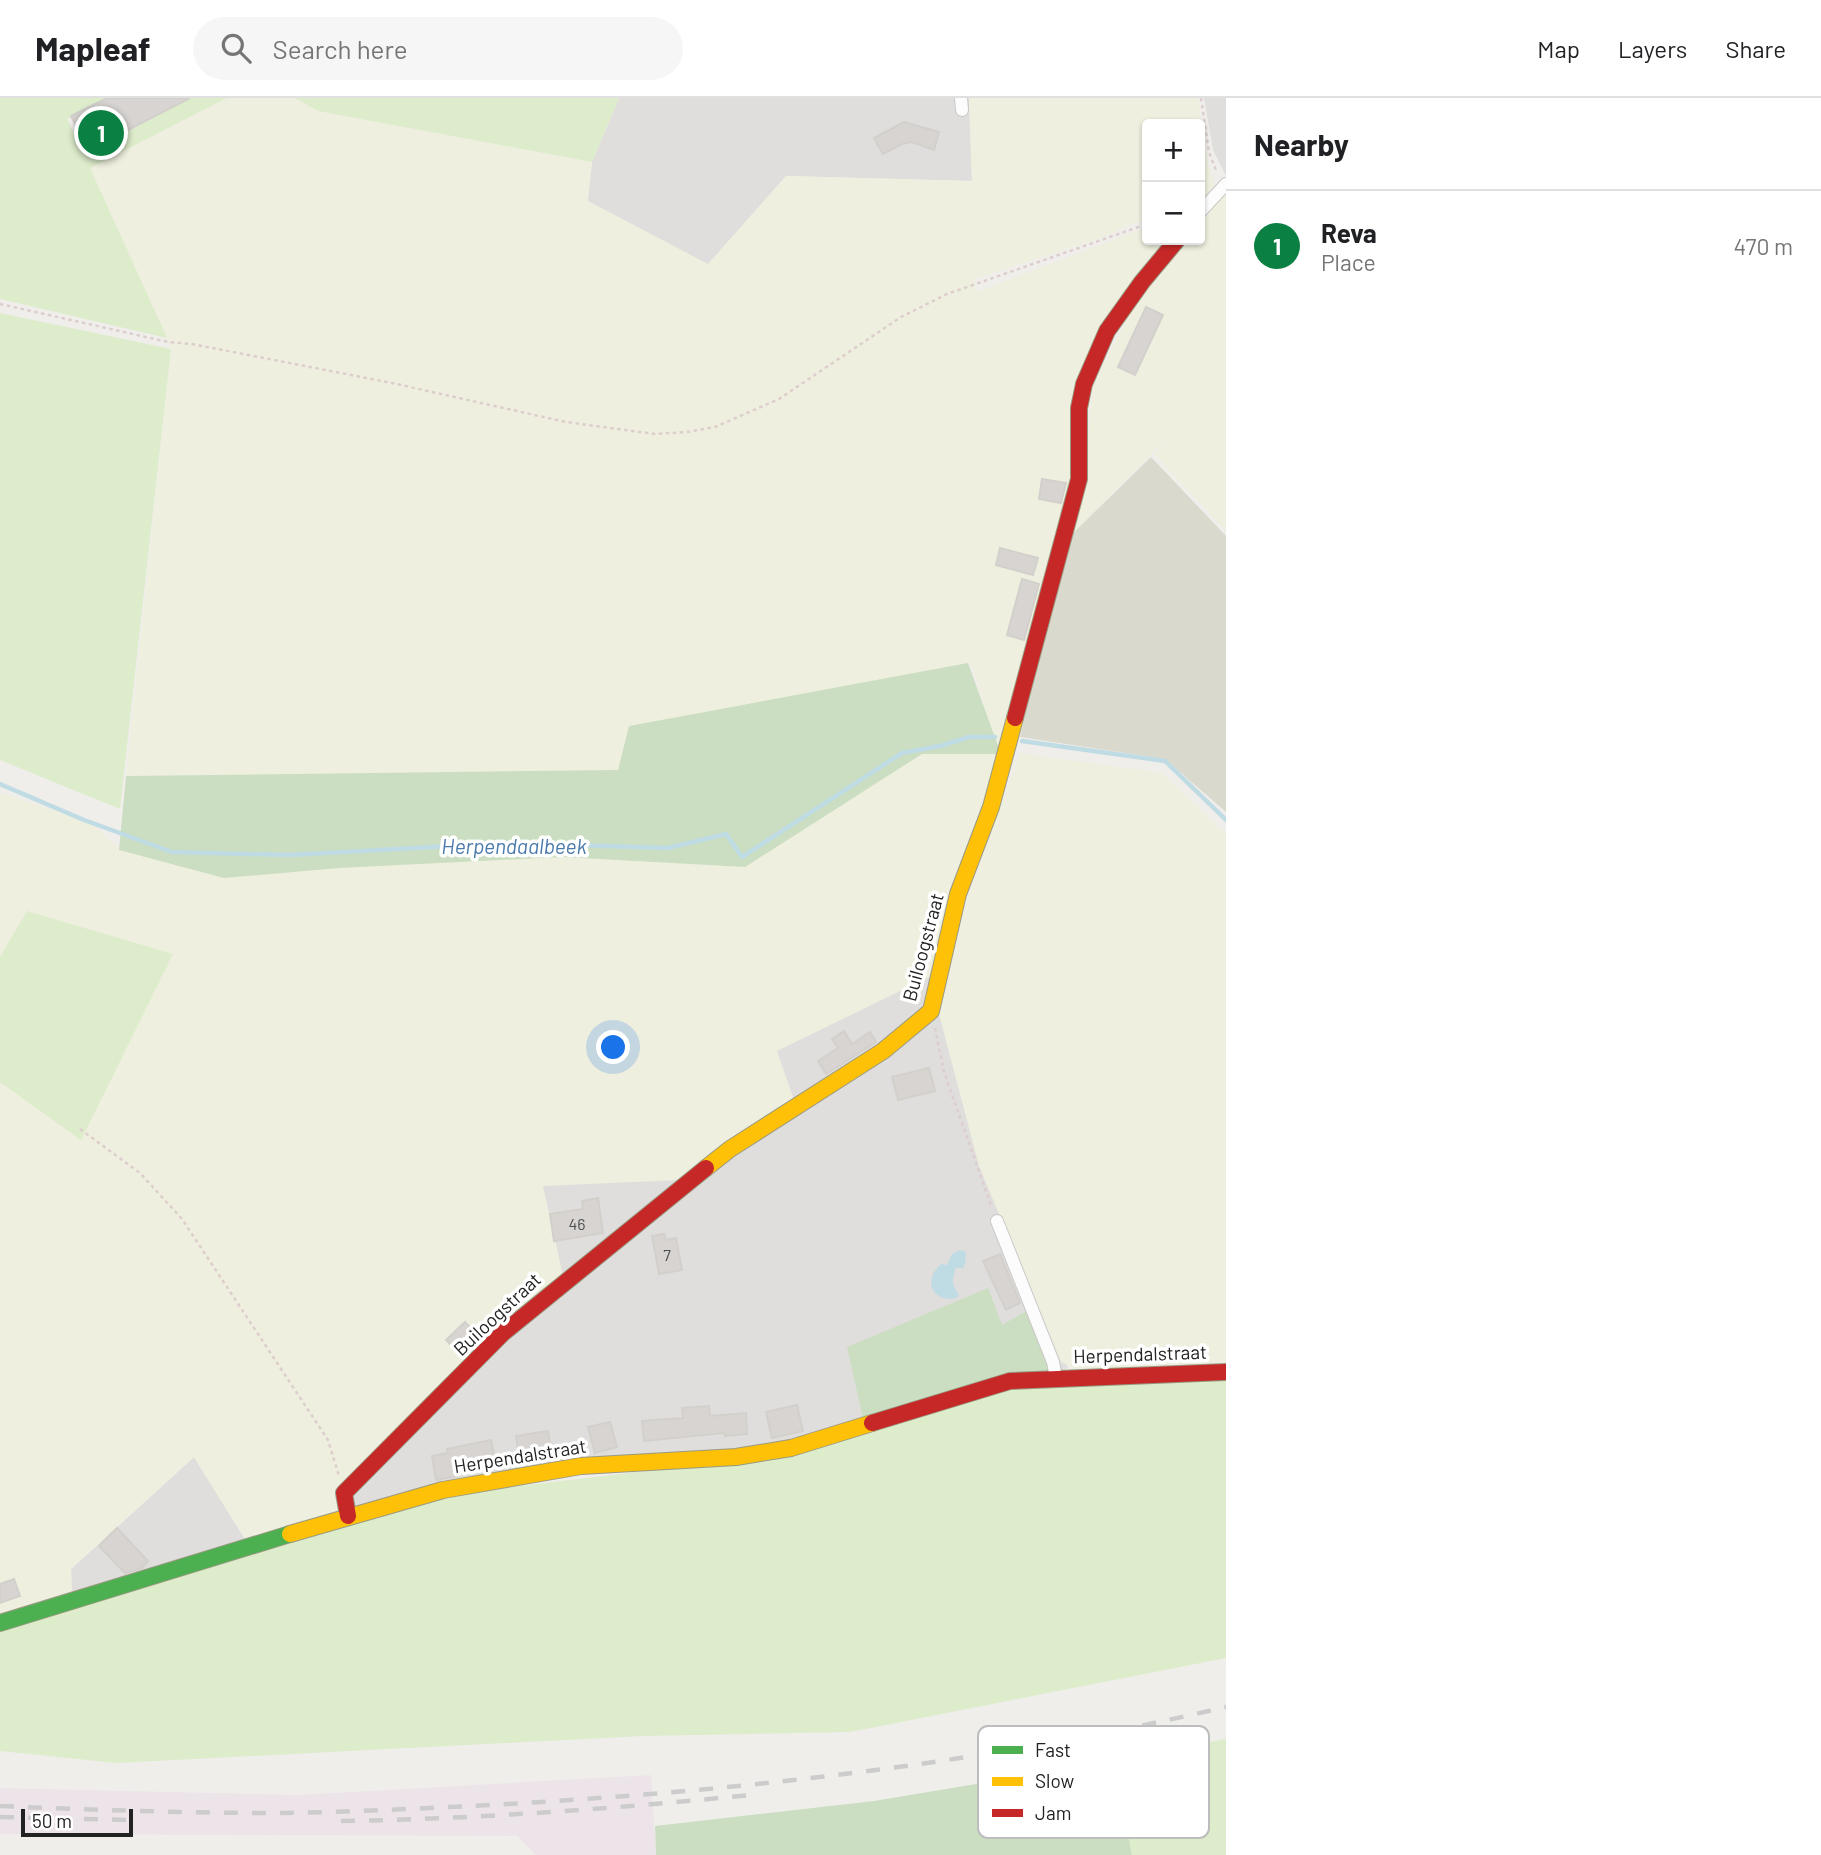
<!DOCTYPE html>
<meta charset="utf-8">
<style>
:root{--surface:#fff;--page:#f6f6f6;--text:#202124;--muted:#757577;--line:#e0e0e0;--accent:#0b8043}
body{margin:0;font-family:Barlow,sans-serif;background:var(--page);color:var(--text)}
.controls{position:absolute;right:21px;top:21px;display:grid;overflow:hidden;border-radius:7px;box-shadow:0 2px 5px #0004}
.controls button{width:63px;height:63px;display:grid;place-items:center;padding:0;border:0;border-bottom:2px solid var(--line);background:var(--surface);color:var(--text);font:35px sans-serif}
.scale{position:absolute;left:21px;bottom:18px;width:112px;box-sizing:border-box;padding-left:7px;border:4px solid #222;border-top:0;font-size:19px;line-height:24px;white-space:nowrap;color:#222;-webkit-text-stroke:5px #fff;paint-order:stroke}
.you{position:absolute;left:614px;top:950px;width:24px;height:24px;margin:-18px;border:5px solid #fff;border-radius:50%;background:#1a73e8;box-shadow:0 0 0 10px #1a73e833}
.badge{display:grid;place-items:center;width:46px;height:46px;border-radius:50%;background:var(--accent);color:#fff;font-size:23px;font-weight:700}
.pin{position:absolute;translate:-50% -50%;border:4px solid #fff;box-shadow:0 2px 7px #0006}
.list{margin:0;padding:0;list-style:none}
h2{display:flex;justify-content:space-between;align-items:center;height:91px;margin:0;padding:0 28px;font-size:30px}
h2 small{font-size:23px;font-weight:400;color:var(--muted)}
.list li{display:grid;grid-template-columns:46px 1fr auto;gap:21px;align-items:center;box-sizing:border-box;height:112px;padding:0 28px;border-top:2px solid var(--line)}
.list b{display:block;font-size:26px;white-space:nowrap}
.list p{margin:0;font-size:23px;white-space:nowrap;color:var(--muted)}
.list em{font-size:23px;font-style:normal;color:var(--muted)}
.icon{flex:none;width:38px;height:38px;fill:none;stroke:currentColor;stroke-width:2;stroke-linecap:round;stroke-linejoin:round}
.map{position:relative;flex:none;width:1226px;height:1757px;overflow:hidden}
header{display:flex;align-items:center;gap:42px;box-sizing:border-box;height:98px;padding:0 35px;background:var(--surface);border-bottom:2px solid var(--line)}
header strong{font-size:33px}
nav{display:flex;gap:38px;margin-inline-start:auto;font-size:24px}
.search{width:490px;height:63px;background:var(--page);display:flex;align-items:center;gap:18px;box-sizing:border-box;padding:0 24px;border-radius:38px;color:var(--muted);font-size:26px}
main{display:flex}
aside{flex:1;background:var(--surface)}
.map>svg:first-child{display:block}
.residential{fill:#dfdedc}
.industrial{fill:#ede4e9}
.construction{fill:#d9d9cd}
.farmland{fill:#efefdf}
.grass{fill:#ddeccb}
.forest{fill:#cbdec1}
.water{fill:#bfdbe3}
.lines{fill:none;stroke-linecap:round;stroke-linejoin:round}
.stream{stroke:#bfdbe3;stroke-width:4.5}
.building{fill:#d7d4d2;stroke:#d3d0cc;stroke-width:2}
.street-casing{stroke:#c9c8c7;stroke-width:14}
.fast-casing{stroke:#999a82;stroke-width:18}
.slow-casing{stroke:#999a82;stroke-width:18}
.jam-casing{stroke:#999a82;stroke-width:18}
.path{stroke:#dccecd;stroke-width:2.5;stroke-dasharray:3.5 3.5;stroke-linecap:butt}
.street{stroke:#fdfcfc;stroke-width:12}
.fast{stroke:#4caf50;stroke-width:16}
.slow{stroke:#ffc107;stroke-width:16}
.jam{stroke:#c62828;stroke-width:16}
.rail{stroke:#ccc;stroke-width:4.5;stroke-dasharray:14 14;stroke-linecap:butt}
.labels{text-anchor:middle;stroke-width:7;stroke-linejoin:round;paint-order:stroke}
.number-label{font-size:16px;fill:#4f4e4e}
.street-label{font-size:19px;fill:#222;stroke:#fff}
.water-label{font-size:21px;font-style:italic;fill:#4a7aab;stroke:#fff}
.key{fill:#fff;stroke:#bdbdbd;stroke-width:2}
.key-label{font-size:19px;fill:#222}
</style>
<header>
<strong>Mapleaf</strong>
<div class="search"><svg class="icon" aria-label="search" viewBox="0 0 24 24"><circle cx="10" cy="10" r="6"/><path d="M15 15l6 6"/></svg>Search here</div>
<nav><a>Map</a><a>Layers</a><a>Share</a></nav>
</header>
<main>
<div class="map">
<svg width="1226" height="1757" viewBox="0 0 1226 1757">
<rect width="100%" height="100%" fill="#f0eeeb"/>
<!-- residential -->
<g class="residential">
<path d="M619 0H969L972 83 786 78 708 167 587 103 592 64Z"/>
<path d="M1204 0H1226V78L1213 52Z"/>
<path d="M939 872 979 1056 1068 1270 829 1340 443 1392 348 1418 344 1395 541 1084 773 952Z"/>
<path d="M194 1359 248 1446 72 1499 71 1471Z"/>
</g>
<!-- industrial -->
<path class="industrial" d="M651 1677 656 1757H536L517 1738 0 1736V1690L298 1697Z"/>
<!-- construction -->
<path class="construction" d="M1151 359 1226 438V714L1165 661 1020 639 1066 442Z"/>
<!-- farmland -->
<g class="farmland">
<path d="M227 0H295L318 13 592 64 588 103 708 166 786 78 972 83 969 0H1199L1200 21 1207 61 1216 91 1200 98V26H1147V120L1098 141 974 181 977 194 1147 129V142H1169L1078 286 1073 370 1001 660 937 875 777 953 794 1002 680 1082 543 1088 563 1178 337 1392 339 1414 248 1446 194 1359 71 1471 72 1499 0 1520V695L88 723 122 752 924 650 999 653 972 569 962 555 970 569 632 630 621 674 126 678 171 251 90 70Z"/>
<path d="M1226 95V433L1154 356 1176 331 1067 441 1085 371 1093 287 1146 184 1183 142H1200V122L1218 101Z"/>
<path d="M1020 655 1163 675 1226 736V1264L1075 1271 1061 1264 979 1068 939 916 968 798Z"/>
</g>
<!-- grass -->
<g class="grass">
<path d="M0 0H106L67 21 84 56 189 0H227L90 70 167 240 0 201Z"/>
<path d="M295 0H619L592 64 318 13Z"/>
<path d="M0 215 171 251 120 711 0 662Z"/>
<path d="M27 813 173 856 81 1042 0 984V859Z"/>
<path d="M1226 1280V1560L850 1634 643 1638 116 1665 0 1653V1530L451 1396 773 1358 1012 1289Z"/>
<path d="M1226 1641V1757H1132L1114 1663Z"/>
</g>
<!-- forest -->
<g class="forest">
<path d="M968 565 1001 656H922L745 769 563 759 339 770 224 780 119 752 126 678 618 672 629 628Z"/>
<path d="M988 1190 1002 1227 1032 1210 1056 1280 865 1329 847 1249Z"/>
<path d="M1114 1663 1132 1757H656L655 1728 874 1703Z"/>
</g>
<!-- water -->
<path class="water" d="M960 1152 966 1154 965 1166 963 1170H956C952 1181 951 1187 959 1196L957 1200C932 1205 922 1183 941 1166L947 1167 952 1156Z"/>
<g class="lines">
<!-- stream -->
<g class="stream">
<path d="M1022 643 1165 663 1226 722"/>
<path d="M0 686 84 722 172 754 290 757 504 745 668 750 726 736 742 759 902 655 940 648 969 639H995"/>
</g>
</g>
<!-- building -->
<g class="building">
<path d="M107 0H190L89 52 71 18Z"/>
<path d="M904 24 939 34 934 52 912 44 902 46 883 56 874 40Z"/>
<path d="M1146 209 1163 217 1135 277 1118 269Z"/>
<path d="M1042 381 1066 385 1061 405 1039 401Z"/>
<path d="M1000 450 1038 460 1033 477 996 467Z"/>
<path d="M1022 481 1039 486 1024 542 1007 537Z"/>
<path d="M844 933 852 946 870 934 876 944 826 976 818 963 838 950 832 941Z"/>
<path d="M929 970 935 993 898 1002 892 979Z"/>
<path d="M598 1100 603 1135 554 1143 550 1116 583 1111 582 1103Z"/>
<path d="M664 1136 666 1142 676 1140 682 1172 659 1176 652 1138Z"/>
<path d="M1000 1156 1020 1205 1006 1212 983 1163Z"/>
<path d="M465 1224 476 1235 458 1254 446 1242Z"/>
<path d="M797 1307 803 1333 772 1340 766 1314Z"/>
<path d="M709 1308 710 1318 746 1315 747 1336 725 1338V1335L644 1343 642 1323 683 1320 682 1310Z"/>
<path d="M610 1324 617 1349 595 1355 588 1329Z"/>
<path d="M548 1333 551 1354 519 1359 516 1338Z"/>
<path d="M491 1342 496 1366 458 1373 459 1378 436 1382 432 1358 448 1355 447 1351Z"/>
<path d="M117 1430 148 1463 142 1470 125 1475 99 1448Z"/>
<path d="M14 1481 20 1498 0 1505V1486Z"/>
</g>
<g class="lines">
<!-- street casing -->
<g class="street-casing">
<g id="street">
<path d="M961 0 962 12"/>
<path d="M1200 114 1226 86"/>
<path d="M997 1123 1053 1264 1056 1280"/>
</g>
</g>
<!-- fast casing -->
<g class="fast-casing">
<path id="fast" d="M0 1525 290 1436"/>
</g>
<!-- slow casing -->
<g class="slow-casing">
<g id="slow">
<path d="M706 1070 730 1051 883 953 931 913 958 796 991 709 1015 620"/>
<path d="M290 1436 443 1392 581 1368 736 1359 791 1350 872 1325"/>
</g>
</g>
<!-- jam casing -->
<g class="jam-casing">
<g id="jam">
<path d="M1015 620 1079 381V310L1084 286 1107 233 1142 184 1177 142"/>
<path d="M872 1325 1010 1283 1226 1274"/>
<path d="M348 1418 344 1395 503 1235 706 1070"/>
</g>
</g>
<!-- path -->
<g class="path">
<path d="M1201 0 1209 54 1217 75"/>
<path d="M0 206 168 244 192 246 392 285 566 324 655 336 687 334 715 329 779 301 901 219 947 196 1147 126"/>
<path d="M935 930 944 974 992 1110"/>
<path d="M80 1031 140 1075 182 1121 328 1342 339 1378"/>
</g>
<!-- street -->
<use href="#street" class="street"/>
<!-- fast -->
<use href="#fast" class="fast"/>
<!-- slow -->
<use href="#slow" class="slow"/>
<!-- jam -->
<use href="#jam" class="jam"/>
<!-- rail -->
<g class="rail">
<path d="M0 1708C93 1712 186 1715 279 1715 355 1714 432 1710 508 1706 749 1692 991 1664 1226 1609"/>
<path d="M0 1719 131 1722"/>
<path d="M341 1723C481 1721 621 1710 760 1696"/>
</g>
</g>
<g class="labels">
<!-- number labels -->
<g class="number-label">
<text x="577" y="1132">46</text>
<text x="667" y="1163">7</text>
</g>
<!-- street labels -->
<g class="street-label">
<text transform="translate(923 849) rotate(-75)" y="7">Builoogstraat</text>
<text transform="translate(497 1216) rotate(-43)" y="7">Builoogstraat</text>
<text transform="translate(1140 1256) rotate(-2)" y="7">Herpendalstraat</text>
<text transform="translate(520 1358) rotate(-9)" y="7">Herpendalstraat</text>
</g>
<!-- water labels -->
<g class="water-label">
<text x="514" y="756">Herpendaalbeek</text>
</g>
</g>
<!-- legend -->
<rect x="978" y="1628" width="231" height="112" rx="10" class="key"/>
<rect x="992" y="1648" width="31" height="8" fill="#4caf50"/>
<rect x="992" y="1679" width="31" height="9" fill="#ffc107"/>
<rect x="992" y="1711" width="31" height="8" fill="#c62828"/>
<g class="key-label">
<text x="1035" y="1659">Fast</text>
<text x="1035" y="1690">Slow</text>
<text x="1035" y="1722">Jam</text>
</g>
</svg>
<div class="controls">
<button>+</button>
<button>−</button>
</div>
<div class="scale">50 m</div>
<div class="you"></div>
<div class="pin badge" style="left:101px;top:35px">1</div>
</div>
<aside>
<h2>Nearby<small></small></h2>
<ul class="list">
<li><span class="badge">1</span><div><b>Reva</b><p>Place</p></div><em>470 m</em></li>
</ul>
</aside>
</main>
